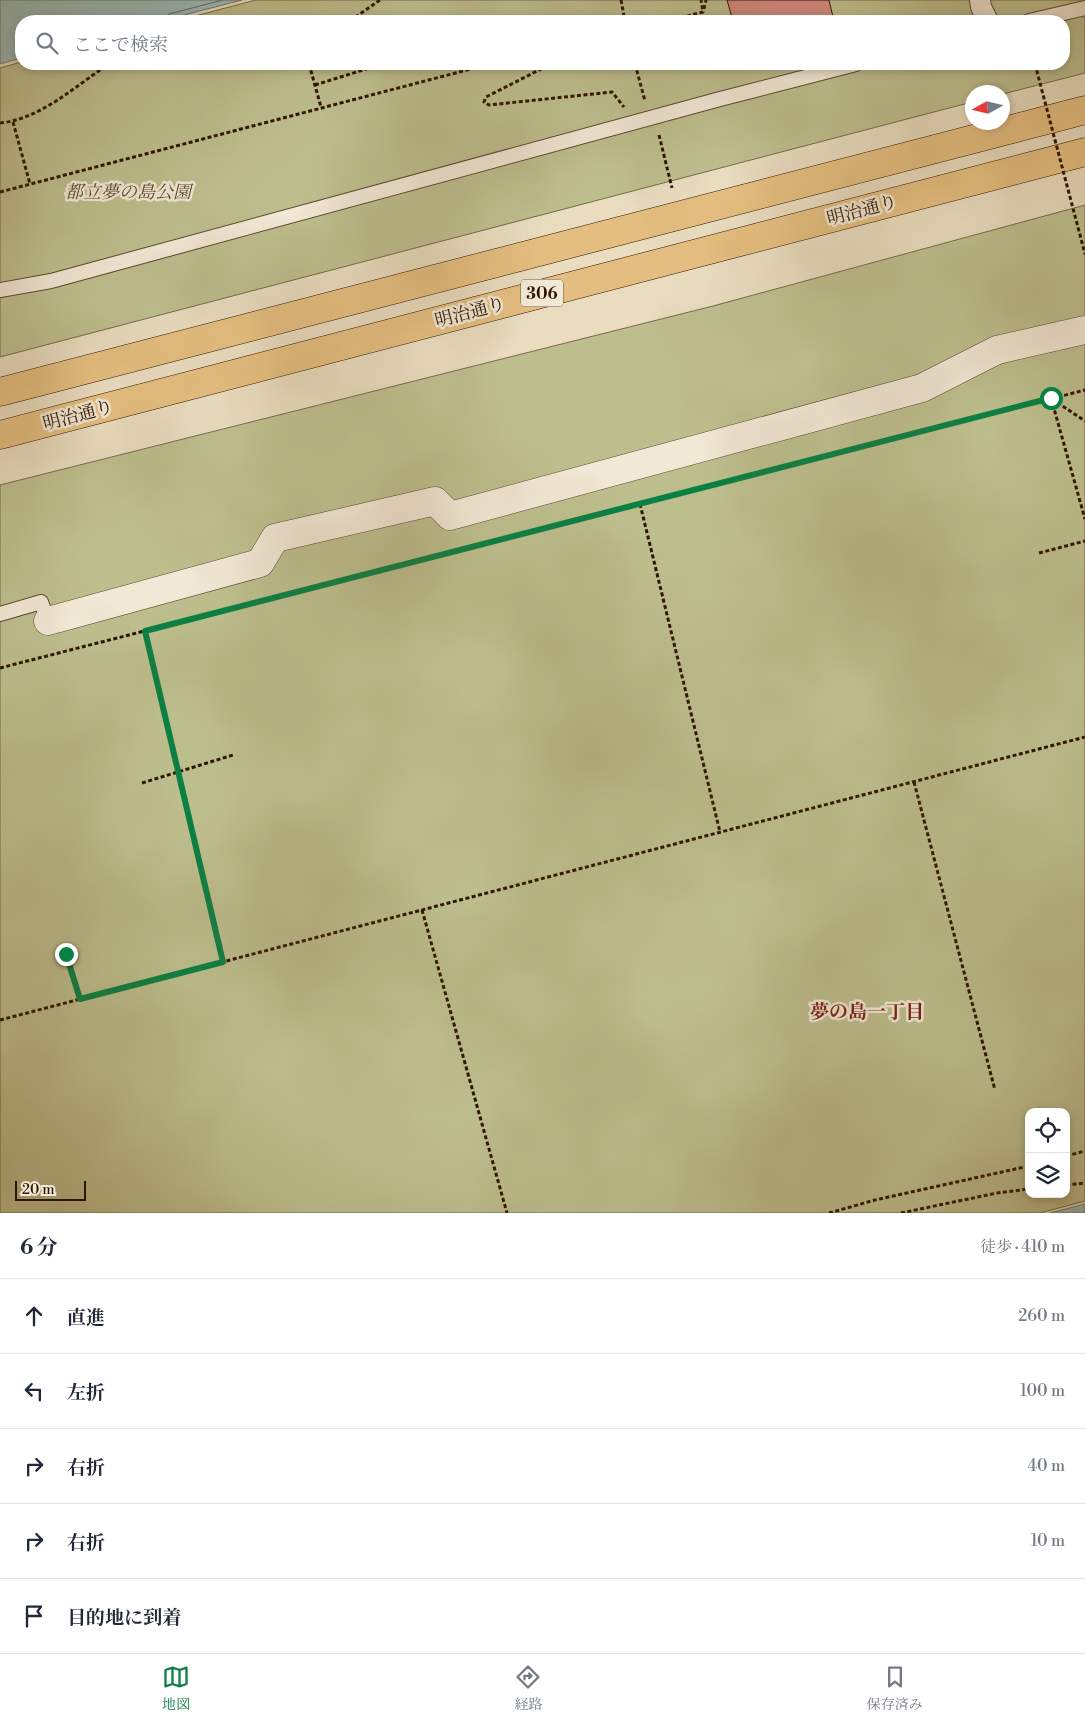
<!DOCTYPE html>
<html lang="ja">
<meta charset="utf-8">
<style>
:root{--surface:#fff;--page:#f6f6f7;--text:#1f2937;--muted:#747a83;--line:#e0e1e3;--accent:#0b8043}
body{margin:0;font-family:"Libre Bodoni","Noto Serif JP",serif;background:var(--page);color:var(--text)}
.controls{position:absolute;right:15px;bottom:15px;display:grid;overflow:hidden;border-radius:10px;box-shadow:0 2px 8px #0003}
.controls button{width:45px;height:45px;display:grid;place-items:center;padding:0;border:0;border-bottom:1px solid var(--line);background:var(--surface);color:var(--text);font:25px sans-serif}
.compass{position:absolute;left:965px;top:85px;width:45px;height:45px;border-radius:50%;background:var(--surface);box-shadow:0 2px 8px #0003;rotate:262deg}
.scale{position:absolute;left:15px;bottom:12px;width:71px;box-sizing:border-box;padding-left:5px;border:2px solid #2f1500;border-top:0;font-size:14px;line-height:18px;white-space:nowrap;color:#2f1500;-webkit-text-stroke:4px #f1e8d5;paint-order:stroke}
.stop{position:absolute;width:15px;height:15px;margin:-11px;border:4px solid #0b8043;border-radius:50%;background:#fff}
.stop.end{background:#0b8043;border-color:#fff;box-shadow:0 1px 5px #0008}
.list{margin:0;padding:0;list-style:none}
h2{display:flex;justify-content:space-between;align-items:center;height:65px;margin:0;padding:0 20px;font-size:21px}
h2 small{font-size:16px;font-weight:400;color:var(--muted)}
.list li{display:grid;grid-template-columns:32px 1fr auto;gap:15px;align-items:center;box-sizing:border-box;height:75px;padding:0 20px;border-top:1px solid var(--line)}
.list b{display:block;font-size:19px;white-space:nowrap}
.list em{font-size:16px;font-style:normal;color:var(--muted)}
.icon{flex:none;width:28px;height:28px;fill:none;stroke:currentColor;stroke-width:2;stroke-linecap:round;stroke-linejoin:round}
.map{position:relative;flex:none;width:1085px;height:1213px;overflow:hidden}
.search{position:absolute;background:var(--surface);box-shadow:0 2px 8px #0003;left:15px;right:15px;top:15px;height:55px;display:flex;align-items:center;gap:12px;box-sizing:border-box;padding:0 18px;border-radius:20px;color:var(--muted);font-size:19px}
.sheet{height:440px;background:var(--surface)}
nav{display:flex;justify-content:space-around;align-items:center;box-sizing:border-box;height:70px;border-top:1px solid var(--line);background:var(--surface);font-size:14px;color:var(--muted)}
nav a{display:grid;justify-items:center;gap:2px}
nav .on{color:var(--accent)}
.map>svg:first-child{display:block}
.green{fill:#bdbe8e;stroke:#766a47;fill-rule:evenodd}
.water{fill:#99bab8;stroke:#6f786e}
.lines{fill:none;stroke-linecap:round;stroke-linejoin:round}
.shore{stroke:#64685c;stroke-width:1}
.building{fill:#d18981;stroke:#2f1500}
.service-casing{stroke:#5e4730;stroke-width:16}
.pedestrian-casing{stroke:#5e4730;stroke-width:22}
.minor-casing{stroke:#5e4730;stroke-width:29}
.primary-casing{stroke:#2f1500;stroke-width:29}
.path{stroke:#2f1500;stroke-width:3;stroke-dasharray:4 2.5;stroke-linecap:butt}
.service{stroke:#f1e8d5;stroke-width:14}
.pedestrian{stroke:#f1e8d5;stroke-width:20}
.minor{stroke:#f1e8d5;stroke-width:28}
.primary{stroke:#e4be80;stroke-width:28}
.path-bridge{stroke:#2f1500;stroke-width:3;stroke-dasharray:4 2.5;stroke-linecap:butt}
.route{stroke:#0b8043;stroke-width:6}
.labels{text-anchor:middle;stroke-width:5;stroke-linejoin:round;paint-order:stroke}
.shield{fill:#f1e8d5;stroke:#695440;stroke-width:1}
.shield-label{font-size:16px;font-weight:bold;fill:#2f1500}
.park-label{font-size:18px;font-style:italic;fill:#5a482b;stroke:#f1e8d5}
.street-label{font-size:18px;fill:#2f1500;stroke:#f1e8d5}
.neighbourhood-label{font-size:19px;font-weight:bold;fill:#7a1f14;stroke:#f1e8d5}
</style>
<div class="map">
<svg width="1085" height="1213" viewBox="0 0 1085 1213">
<rect width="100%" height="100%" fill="#e9dcbf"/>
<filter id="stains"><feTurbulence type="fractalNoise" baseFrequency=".004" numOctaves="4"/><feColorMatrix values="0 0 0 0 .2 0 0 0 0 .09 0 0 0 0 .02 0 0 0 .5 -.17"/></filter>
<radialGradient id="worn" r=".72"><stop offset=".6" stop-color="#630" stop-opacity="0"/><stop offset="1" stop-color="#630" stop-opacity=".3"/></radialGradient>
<!-- green -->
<g class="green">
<path d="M256 0H1085V73L1003 94 1002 92H972V102L0 357V68L21 62V64H1064V21H176Z"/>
<path d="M1085 205V1201L1040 1213H0V485L713 306ZM1029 1112H1066V1194H1029Z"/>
</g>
<!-- water -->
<g class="water">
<path d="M0 0H242L161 21H21V58L0 64Z"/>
<path d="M1085 1204V1213H1050Z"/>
</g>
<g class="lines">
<!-- shore -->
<path class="shore" d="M165 21 166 17 169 14 223 0"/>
</g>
<!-- building -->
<path class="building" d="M727 0H829L834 21H733Z"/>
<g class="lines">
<!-- service casing -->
<g class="service-casing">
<g id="service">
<path d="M1029 21 1085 8"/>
<path d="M0 290 51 281 720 99 856 64"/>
<path d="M0 614 41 602 48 621"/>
</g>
</g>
<!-- pedestrian casing -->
<g class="pedestrian-casing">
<path id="pedestrian" d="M980 0 981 7 988 21"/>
</g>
<!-- minor casing -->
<g class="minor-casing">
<path id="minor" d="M48 621 260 563 275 538 435 501 450 516 922 388 997 350 1085 330"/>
</g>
<!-- primary casing -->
<g class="primary-casing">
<g id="primary">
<path d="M0 392 1085 110"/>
<path d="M0 435 1085 152"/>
</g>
</g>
<!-- path -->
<g class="path">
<path d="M621 0 625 21"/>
<path d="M704 9 706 0"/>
<path d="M350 21 380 0"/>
<path d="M668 21 703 12 701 0"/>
<path d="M309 64 321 107"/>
<path d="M544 64 545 67 486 97 484 102 489 105 612 92 624 107"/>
<path d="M635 64 645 101"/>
<path d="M315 85 382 64"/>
<path d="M13 122 30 184"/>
<path d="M0 123C41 119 75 86 109 64"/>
<path d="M659 135 672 188"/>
<path d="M0 192 490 64"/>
<path d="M1051 398 1085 519"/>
<path d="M1052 399 1085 421"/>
<path d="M640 504 720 832"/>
<path d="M1039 553 1085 541"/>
<path d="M145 631 223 962"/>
<path d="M0 668 1085 390"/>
<path d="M914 782 995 1090"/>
<path d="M142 783 233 755"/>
<path d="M422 910 507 1213"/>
<path d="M66 954 81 999"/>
<path d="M0 1020 1085 737"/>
<path d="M1066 1156 1085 1151"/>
<path d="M1066 1185 1085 1183"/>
<path d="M829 1213 875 1200 1029 1166"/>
<path d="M901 1213 997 1193 1029 1189"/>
</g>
<!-- service -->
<use href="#service" class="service"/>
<!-- pedestrian -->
<use href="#pedestrian" class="pedestrian"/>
<!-- minor -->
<use href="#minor" class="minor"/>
<!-- primary -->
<use href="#primary" class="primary"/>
<!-- path-bridge -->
<path class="path-bridge" d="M1035 64 1085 254"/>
</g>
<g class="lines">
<!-- route -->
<path class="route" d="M66 954 80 999 223 962 145 631 1051 398"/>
</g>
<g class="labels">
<!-- shield labels -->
<rect class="shield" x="521" y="279.5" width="42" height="27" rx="4"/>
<g class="shield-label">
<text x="542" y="299">306</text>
</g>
<!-- park labels -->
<g class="park-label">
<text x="128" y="198">都立夢の島公園</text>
</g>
<!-- street labels -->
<g class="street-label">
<text transform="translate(862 210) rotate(-15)" y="6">明治通り</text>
<text transform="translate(470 312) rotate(-15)" y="6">明治通り</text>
<text transform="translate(78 415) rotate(-15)" y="6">明治通り</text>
</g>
<!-- neighbourhood labels -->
<g class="neighbourhood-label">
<text x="867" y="1018">夢の島一丁目</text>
</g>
</g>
<rect width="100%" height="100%" filter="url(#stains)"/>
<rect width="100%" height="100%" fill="url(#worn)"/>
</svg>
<div class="controls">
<button><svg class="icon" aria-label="locate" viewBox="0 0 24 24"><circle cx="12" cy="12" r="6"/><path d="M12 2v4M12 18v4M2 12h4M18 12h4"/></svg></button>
<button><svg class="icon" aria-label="layers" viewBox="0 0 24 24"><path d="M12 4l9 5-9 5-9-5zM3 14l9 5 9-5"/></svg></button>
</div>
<svg class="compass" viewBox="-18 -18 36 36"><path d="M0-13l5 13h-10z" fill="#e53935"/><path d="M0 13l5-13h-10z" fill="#747a83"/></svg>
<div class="scale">20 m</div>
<div class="stop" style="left:1051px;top:398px"></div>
<div class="stop end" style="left:66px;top:954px"></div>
<div class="search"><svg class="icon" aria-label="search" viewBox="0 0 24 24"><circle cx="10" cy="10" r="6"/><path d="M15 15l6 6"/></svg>ここで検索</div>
</div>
<section class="sheet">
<h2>6 分<small>徒歩 · 410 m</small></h2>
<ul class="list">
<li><svg class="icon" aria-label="ahead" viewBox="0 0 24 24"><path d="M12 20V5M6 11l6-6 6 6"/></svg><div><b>直進</b></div><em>260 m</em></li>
<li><svg class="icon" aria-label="left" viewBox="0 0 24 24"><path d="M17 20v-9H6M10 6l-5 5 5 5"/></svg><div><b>左折</b></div><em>100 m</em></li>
<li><svg class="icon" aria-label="right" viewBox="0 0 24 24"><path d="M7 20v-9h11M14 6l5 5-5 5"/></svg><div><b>右折</b></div><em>40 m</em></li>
<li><svg class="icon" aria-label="right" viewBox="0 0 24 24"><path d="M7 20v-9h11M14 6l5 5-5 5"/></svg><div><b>右折</b></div><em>10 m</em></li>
<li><svg class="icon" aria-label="arrive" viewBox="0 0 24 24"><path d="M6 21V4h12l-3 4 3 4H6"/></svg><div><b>目的地に到着</b></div></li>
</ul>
</section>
<nav>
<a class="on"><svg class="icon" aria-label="map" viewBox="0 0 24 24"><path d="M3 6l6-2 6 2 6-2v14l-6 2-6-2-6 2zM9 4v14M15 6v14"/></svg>地図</a>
<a><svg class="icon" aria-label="directions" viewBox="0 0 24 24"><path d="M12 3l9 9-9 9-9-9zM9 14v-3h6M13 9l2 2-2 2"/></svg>経路</a>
<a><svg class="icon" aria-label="saved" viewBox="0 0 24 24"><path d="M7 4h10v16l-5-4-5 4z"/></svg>保存済み</a>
</nav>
